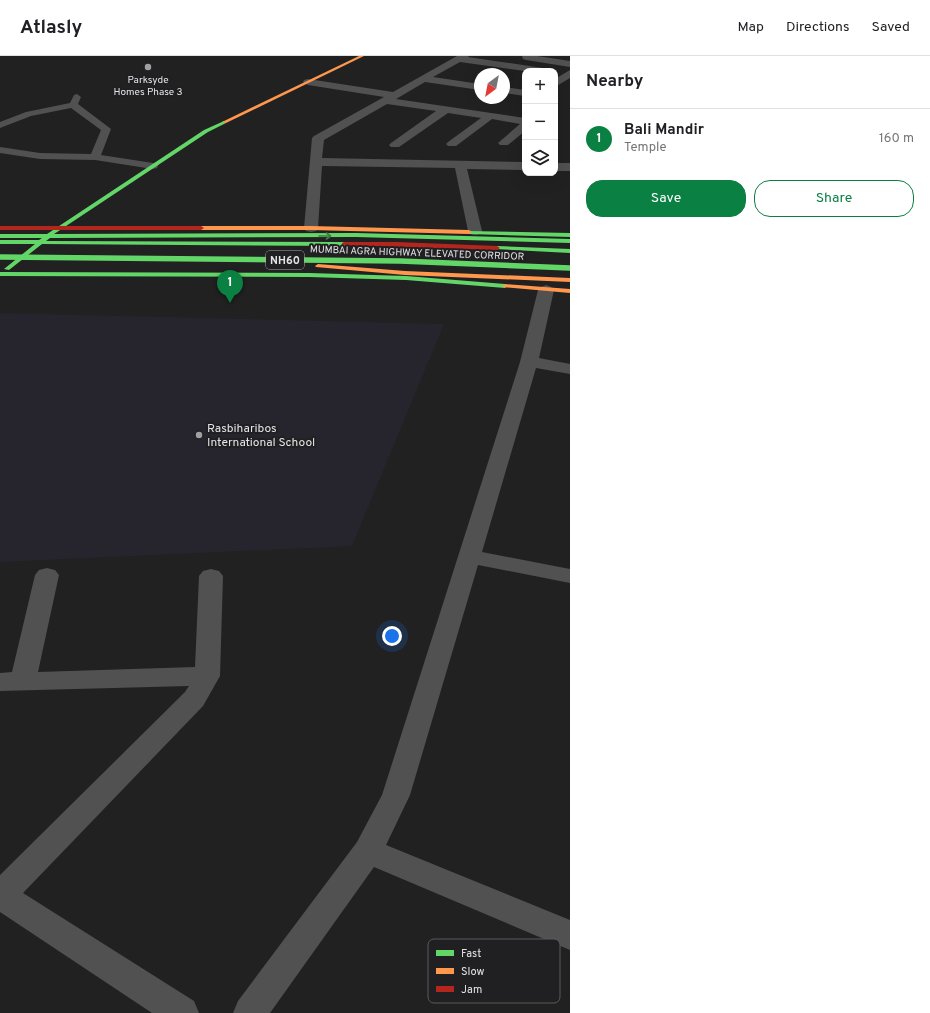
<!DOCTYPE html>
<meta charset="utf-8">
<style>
:root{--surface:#fff;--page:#f2f2f2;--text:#202124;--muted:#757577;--line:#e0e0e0;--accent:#0b8043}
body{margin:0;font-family:Overpass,sans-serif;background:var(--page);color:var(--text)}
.controls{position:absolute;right:12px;top:12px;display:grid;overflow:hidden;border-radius:8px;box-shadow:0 4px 16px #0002}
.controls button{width:36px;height:36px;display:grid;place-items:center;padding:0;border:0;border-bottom:1px solid var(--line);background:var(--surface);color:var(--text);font:20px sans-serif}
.compass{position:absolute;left:474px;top:12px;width:36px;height:36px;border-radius:50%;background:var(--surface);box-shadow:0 4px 16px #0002;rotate:212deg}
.you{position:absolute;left:392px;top:580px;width:14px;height:14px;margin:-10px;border:3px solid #fff;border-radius:50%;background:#1a73e8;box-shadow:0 0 0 6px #1a73e833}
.badge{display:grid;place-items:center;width:26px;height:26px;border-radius:50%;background:var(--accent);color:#fff;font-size:13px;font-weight:700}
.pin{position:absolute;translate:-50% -33px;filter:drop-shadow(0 1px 2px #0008)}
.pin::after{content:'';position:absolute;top:21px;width:14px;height:12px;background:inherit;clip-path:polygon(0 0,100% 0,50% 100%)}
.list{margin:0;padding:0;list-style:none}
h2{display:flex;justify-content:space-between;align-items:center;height:52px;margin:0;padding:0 16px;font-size:17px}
h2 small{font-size:13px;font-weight:400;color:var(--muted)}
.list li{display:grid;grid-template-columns:26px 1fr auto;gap:12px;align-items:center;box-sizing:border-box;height:60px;padding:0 16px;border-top:1px solid var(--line)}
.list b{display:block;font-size:15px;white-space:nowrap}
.list p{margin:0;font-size:13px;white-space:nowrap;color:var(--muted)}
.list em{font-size:13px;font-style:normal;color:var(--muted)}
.actions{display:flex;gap:8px;padding:12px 16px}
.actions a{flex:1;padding:9px 0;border:1px solid var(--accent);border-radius:16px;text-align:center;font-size:14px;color:var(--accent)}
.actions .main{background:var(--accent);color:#fff}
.icon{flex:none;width:22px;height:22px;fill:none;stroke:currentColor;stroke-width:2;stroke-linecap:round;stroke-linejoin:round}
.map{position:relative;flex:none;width:570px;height:957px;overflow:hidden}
header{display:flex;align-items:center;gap:24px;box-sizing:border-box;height:56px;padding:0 20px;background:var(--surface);border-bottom:1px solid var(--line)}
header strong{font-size:19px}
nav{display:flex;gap:22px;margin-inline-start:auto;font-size:14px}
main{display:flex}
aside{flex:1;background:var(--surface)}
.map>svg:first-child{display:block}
.built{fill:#26252d}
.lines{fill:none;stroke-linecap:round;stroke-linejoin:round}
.lane{fill:#515152;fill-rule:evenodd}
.street{fill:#515152;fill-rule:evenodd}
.fast{fill:#63d668;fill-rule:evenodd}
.slow{fill:#ff974d;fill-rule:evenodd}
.jam{fill:#b3261e;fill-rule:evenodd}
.fast-bridge{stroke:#63d668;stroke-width:5.5}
.oneway{stroke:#427b46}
.poi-dot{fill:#a09fa1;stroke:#202023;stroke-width:1.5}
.labels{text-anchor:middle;stroke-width:4;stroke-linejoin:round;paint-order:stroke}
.far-poi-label{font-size:10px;fill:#e4e3e6;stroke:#202023}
.far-street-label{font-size:10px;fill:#e4e3e6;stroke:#202023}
.shield{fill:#202023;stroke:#a9a8ac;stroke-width:1}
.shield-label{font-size:11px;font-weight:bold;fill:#e4e3e6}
.poi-label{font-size:12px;fill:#e4e3e6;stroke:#202023;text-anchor:start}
.key{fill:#202023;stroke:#5b5a5e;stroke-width:1}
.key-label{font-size:11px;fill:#e4e3e6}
</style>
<header>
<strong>Atlasly</strong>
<nav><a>Map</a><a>Directions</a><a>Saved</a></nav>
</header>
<main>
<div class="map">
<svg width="570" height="957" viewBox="0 0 570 957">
<rect width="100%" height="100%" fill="#212122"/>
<!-- built -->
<path class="built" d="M0 258V257L444 268 352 490 0 506Z"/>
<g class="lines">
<!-- lane -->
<path class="lane" d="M77 38 81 41 78 48 111 73 101 99 153 107 157 108 158 110 157 112 153 113 95 104 40 103 0 97V91L40 97 91 98 101 74 71 52 31 60 0 72V66L26 56 70 47 74 39Z"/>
<!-- street -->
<g class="street">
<path d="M457 0H469L468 1 543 12 548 15H525L460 6 433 21 480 28V34L425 26 396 43 525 62V75L508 89H500L498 87 520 68 492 63 456 90H448L446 88 448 86 481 62 448 57 399 91H391L389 89 391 87 436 55 387 48 324 84 322 102 525 106V114L467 113 482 175 480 178 475 179 470 178 468 175 455 112 322 110 318 172 316 175 311 176 306 175 304 172 312 82 314 80 384 41 308 29 303 26 304 24 308 23 393 36Z"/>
<path d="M522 0H537L570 5V11L526 4 523 3Z"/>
<path d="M570 14V22L555 31V23Z"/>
<path d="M504 31 525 34V40L504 37Z"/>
<rect x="555" y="107" width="15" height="8"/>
<path d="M546 229 551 231 554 234 539 302 570 308V318L536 312 482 496 570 513V527L478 509 410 739 386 789 570 864V894L374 811 270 957H233L238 945 357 786 382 739 520 306 538 234 541 231Z"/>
<path d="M47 512 55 514 59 519 38 616 195 611 199 520 203 515 211 513 219 515 223 520 220 620 203 650 23 837 194 945 199 957H152L0 856V819L185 636 189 630 0 635V617L12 616 35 519 39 514Z"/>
</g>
<!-- fast -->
<g class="fast">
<path d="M224 65 226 67 208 76 54 178 356 177 570 183V187L356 181 50 182 46 185 344 186 347 188 344 190 42 188 9 214 4 213 35 188H0V184H39L42 182H0V178H47L204 74Z"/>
<path d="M467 175 570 177V181L469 178 467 177Z"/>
<path d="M497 190 570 193V197L495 193 494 192Z"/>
<path d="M0 216 309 217 406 220 505 228 508 230 505 232 406 224 309 221 0 220Z"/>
</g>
<!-- slow -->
<g class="slow">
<path d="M359 0H364L226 67 222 66Z"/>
<path d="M311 170 469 174 472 176 469 178 311 174H201L198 172 201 170Z"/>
<path d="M318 208 405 215 570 222V226L405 219 316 211 315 210Z"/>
<path d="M505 228 570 233V237L503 231 502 230Z"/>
</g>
<!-- jam -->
<g class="jam">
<path d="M0 170H201L204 172 201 174H0Z"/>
<path d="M344 186H397L497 190 500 192 497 194 342 189V187Z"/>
</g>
<!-- fast-bridge -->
<path class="fast-bridge" d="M0 201 400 205 570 212"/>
</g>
<!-- one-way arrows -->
<defs><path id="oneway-shaft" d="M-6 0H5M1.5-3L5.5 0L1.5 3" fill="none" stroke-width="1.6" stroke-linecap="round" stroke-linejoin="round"/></defs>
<use class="oneway" href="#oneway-shaft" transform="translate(325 180)"/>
<!-- markers -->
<g class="poi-dot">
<circle cx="148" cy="11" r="4"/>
<circle cx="199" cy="379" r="4"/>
</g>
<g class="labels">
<!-- far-poi labels -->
<g class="far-poi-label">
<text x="148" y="27">Parksyde<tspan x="148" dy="12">Homes Phase 3</tspan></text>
</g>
<!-- far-street labels -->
<g class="far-street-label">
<text transform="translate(417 196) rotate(2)" y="4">MUMBAI AGRA HIGHWAY ELEVATED CORRIDOR</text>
</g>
<!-- shield labels -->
<rect class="shield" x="266" y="195" width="38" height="18" rx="3"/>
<g class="shield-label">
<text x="285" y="208">NH60</text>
</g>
<!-- poi labels -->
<g class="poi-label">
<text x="207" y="376">Rasbiharibos<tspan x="207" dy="14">International School</tspan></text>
</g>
</g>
<!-- legend -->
<rect x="428" y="883" width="132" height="64" rx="6" class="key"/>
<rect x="436" y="894" width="18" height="6" fill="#63d668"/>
<rect x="436" y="912" width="18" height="6" fill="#ff974d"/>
<rect x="436" y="930" width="18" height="6" fill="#b3261e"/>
<g class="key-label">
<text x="461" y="901">Fast</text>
<text x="461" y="919">Slow</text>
<text x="461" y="937">Jam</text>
</g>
</svg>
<div class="controls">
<button>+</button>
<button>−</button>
<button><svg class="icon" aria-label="layers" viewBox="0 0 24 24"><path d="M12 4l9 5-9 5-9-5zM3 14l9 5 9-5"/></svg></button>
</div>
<svg class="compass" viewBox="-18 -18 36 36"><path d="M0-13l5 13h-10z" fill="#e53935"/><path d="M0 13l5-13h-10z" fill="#757577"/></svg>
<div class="you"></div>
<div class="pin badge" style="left:230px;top:247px">1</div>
</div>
<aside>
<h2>Nearby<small></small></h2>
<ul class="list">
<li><span class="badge">1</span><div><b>Bali Mandir</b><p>Temple</p></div><em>160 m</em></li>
</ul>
<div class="actions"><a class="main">Save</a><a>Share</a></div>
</aside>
</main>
